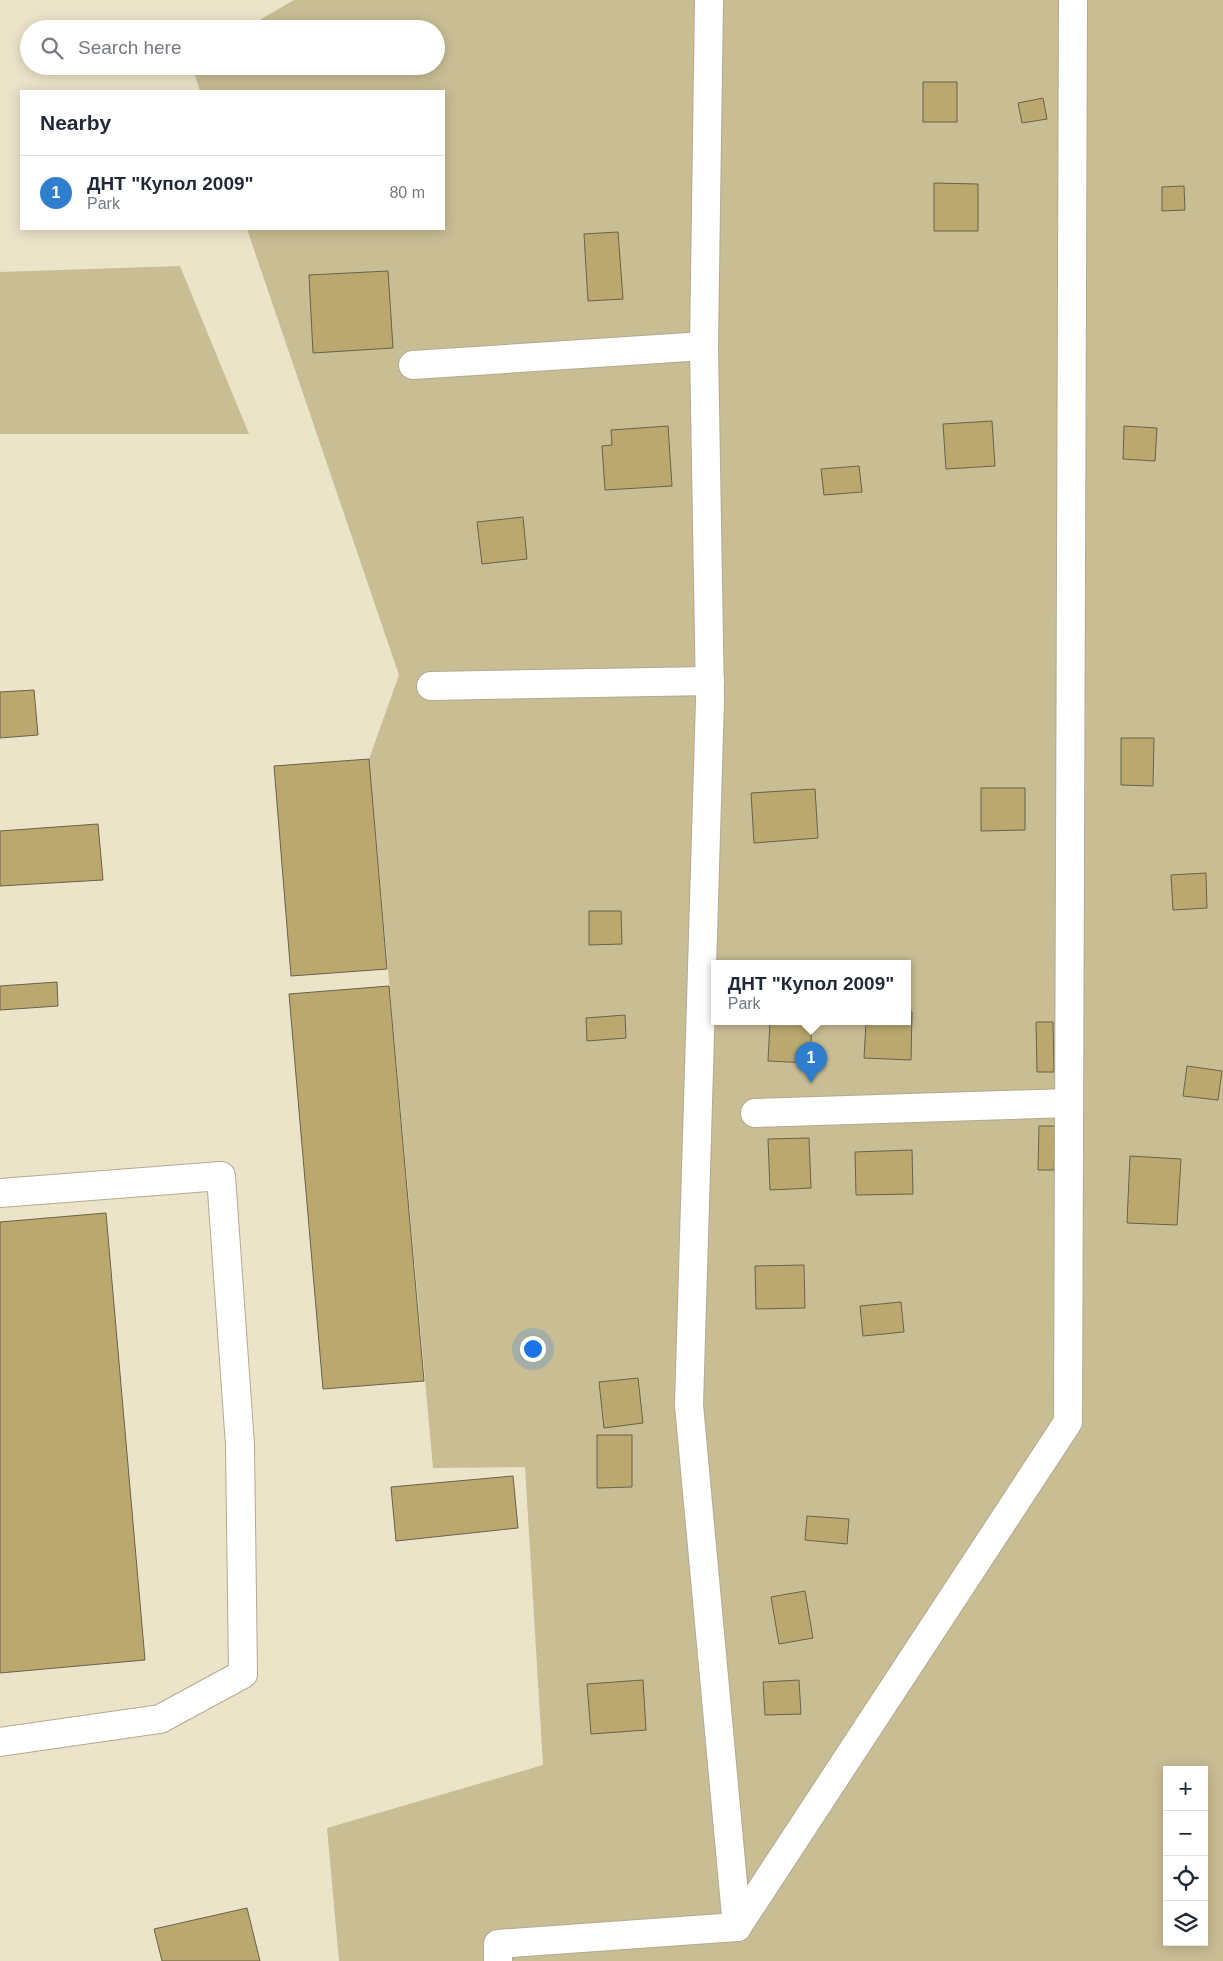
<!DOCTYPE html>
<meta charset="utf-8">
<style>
:root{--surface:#fff;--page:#f2f2f3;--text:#1f2937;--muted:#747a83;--line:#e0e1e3;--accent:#2e7ecd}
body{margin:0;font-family:Arial,sans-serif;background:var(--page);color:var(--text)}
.controls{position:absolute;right:15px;bottom:15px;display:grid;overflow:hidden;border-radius:0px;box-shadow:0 2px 12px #0003}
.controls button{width:45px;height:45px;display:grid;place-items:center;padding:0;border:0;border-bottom:1px solid var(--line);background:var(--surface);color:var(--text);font:25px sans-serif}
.you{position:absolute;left:532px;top:1348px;width:18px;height:18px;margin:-12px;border:4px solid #fff;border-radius:50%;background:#1a73e8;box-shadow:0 0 0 8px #1a73e833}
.badge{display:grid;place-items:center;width:32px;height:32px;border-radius:50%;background:var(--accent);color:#fff;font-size:16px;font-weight:700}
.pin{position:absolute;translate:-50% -41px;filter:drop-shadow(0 1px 2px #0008)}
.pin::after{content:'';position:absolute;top:26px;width:18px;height:15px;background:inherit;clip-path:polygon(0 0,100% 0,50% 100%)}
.popup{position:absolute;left:711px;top:960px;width:200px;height:65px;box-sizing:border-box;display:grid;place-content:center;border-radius:0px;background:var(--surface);filter:drop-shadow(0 1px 4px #0005);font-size:16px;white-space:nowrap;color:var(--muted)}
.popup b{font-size:19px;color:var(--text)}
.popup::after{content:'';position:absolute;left:50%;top:100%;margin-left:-10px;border:10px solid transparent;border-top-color:var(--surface)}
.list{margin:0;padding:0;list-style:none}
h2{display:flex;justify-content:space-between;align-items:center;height:65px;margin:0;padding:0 20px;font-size:21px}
h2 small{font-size:16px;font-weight:400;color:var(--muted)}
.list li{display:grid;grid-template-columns:32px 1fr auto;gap:15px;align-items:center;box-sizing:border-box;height:75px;padding:0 20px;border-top:1px solid var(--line)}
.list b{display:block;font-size:19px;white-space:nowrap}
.list p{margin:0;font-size:16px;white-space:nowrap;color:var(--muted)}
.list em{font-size:16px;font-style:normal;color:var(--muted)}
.icon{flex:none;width:28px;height:28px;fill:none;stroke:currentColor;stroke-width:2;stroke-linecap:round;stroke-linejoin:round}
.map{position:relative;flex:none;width:1223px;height:1961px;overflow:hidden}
.search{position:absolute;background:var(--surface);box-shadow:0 2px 12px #0003;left:20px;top:20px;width:425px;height:55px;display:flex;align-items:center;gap:12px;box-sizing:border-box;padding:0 18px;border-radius:28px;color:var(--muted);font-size:19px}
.panel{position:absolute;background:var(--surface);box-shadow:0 2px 12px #0003;left:20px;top:90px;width:425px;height:140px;border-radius:0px}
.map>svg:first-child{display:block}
.green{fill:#c9bd94;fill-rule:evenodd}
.building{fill:#baa86e;stroke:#69624b}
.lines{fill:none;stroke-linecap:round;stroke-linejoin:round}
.minor-casing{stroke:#b2aa91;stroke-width:30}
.minor{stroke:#fff;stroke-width:28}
</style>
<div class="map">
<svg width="1223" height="1961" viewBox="0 0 1223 1961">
<rect width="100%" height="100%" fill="#ece4c9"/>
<!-- green -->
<g class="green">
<path d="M294 0H1223V1961H339L327 1828 543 1765 525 1467 433 1468 369 759 399 675 247 229H444V91H200L192 66H436V29H244ZM715 964H907V1022H715ZM1167 1770H1204V1942H1167Z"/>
<path d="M180 266 249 434H0V272Z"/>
</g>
<!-- building -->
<g class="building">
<rect x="923" y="82" width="34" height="40"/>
<path d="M1043 98 1047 119 1022 123 1018 103Z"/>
<path d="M934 183 978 184V231H934Z"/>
<path d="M1184 186 1185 210 1162 211V187Z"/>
<path d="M618 232 623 299 588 301 584 234Z"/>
<path d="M388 271 393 348 313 353 309 275Z"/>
<path d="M992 421 995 466 946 469 943 424Z"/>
<path d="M668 426 672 486 605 490 602 446 612 445 611 430Z"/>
<path d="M1124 426 1157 428 1155 461 1123 459Z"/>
<path d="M859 466 862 492 824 495 821 469Z"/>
<path d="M523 517 527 559 482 564 477 522Z"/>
<path d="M34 690 38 735 0 738V692Z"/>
<path d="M1121 738H1154L1153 786 1121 785Z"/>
<path d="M369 759 387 969 291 976 274 766Z"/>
<path d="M981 788H1025V830L981 831Z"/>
<path d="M815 789 818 838 754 843 751 793Z"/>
<path d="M98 824 103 880 0 886V831Z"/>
<path d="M1206 873 1207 908 1173 910 1171 875Z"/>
<path d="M589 911H621L622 944 589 945Z"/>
<path d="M57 982 58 1006 0 1010V986Z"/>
<path d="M389 986 424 1381 323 1389 289 994Z"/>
<path d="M907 1012H912L911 1060 864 1058 866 1022H907Z"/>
<path d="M625 1015 626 1038 587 1041 586 1018Z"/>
<path d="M770 1022H812L810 1063 768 1061Z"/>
<path d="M1036 1022H1053L1054 1072H1037Z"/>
<path d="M1187 1066 1222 1071 1218 1100 1183 1096Z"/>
<path d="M1039 1126H1056L1054 1170H1038Z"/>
<path d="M809 1138 811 1188 770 1190 768 1139Z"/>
<path d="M912 1150 913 1194 856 1195 855 1152Z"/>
<path d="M1130 1156 1181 1159 1177 1225 1127 1223Z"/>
<path d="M106 1213 145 1660 0 1673V1222Z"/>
<path d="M804 1265 805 1308 756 1309 755 1266Z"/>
<path d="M901 1302 904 1332 863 1336 860 1306Z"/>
<path d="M638 1378 643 1423 604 1428 599 1382Z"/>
<path d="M597 1435H632V1487L597 1488Z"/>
<path d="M513 1476 518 1528 396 1541 391 1487Z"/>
<path d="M807 1516 849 1519 847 1544 805 1540Z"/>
<path d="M805 1591 813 1638 779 1644 771 1597Z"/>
<path d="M643 1680 646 1730 591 1734 587 1684Z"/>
<path d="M799 1680 801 1714 765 1715 763 1682Z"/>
<path d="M247 1908 260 1961H162L154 1929Z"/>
</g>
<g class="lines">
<!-- minor casing -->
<g class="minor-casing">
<g id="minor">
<path d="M709 0 704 346 710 700 689 1405 737 1927"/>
<path d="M413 365 704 346"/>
<path d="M431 686 710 681"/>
<path d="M755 1113 1069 1103"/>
<path d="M0 1193 221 1176 240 1445 243 1674 160 1719 0 1742"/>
<path d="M737 1927 1068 1422 1073 0"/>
<path d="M498 1961V1944L737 1927"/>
</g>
</g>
<!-- minor -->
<use href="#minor" class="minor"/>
</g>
</svg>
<div class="controls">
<button>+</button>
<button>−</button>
<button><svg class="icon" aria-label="locate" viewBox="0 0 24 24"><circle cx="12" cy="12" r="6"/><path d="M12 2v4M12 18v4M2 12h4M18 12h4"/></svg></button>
<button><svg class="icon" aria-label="layers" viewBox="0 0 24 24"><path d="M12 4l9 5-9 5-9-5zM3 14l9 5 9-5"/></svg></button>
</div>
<div class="you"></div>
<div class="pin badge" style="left:811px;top:1083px">1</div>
<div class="popup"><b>ДНТ &quot;Купол 2009&quot;</b>Park</div>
<div class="search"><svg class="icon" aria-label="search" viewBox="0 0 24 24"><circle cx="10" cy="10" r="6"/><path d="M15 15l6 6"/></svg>Search here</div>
<section class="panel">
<h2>Nearby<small></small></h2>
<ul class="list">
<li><span class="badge">1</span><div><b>ДНТ &quot;Купол 2009&quot;</b><p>Park</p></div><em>80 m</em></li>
</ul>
</section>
</div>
